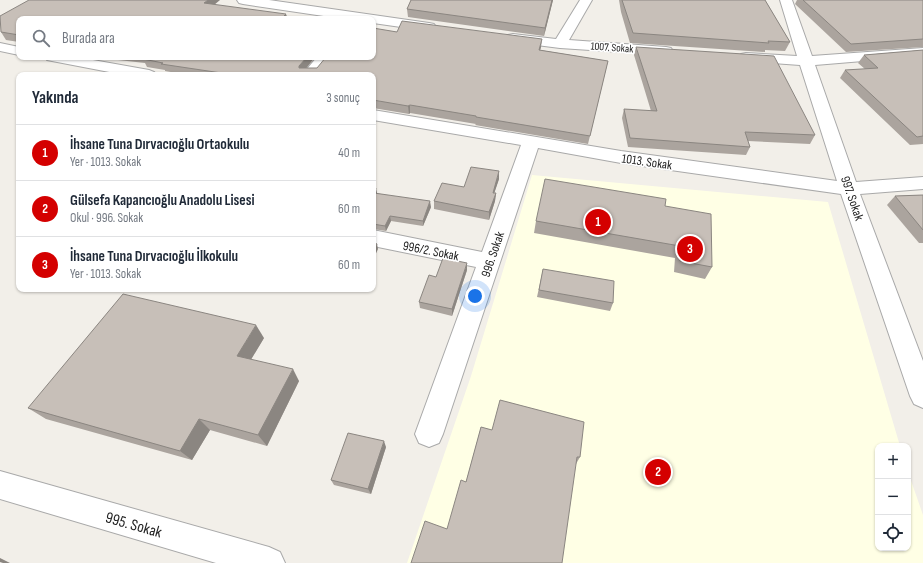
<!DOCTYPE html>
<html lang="tr">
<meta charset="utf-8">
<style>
:root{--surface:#fff;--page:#f2f2f3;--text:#1f2937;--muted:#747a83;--line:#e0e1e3;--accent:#d40000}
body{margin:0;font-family:"Sofia Sans Condensed",sans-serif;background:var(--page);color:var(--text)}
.controls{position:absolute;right:12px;bottom:12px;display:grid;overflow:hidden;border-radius:8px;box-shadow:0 1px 3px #0004}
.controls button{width:36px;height:36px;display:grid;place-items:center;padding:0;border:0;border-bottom:1px solid var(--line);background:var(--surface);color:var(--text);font:20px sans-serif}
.you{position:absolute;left:475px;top:296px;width:14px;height:14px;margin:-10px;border:3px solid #fff;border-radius:50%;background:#1a73e8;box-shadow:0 0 0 6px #1a73e833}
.badge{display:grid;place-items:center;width:26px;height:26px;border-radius:50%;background:var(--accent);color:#fff;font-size:13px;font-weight:700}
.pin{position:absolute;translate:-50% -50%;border:2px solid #fff;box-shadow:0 1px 4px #0006}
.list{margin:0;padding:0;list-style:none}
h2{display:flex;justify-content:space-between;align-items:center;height:52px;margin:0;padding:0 16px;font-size:17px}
h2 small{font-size:13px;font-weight:400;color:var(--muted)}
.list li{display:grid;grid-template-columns:26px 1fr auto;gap:12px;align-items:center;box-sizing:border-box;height:56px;padding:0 16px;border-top:1px solid var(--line)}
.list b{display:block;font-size:15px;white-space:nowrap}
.list p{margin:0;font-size:13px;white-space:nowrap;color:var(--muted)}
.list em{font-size:13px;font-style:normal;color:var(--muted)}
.icon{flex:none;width:22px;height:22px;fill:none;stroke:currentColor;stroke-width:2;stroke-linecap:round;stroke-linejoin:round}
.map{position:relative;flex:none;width:923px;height:563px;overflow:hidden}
.search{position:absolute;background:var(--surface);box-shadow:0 1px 3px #0004;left:16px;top:16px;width:360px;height:44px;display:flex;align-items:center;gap:10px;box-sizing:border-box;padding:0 14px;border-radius:8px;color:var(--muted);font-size:15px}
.panel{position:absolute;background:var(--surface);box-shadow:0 1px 3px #0004;left:16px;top:72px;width:360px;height:220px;border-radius:8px}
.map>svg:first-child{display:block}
.education{fill:#ffffe5}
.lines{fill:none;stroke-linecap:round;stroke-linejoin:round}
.minor-casing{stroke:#a9a9a9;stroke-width:2}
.minor{fill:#fff;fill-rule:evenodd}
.wall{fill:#aba49e}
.shaded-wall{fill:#8b8681}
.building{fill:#c7bfb8;stroke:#8b8681}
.labels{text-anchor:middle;stroke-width:3.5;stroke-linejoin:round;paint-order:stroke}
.far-street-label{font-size:11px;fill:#222;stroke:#fff}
.street-label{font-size:13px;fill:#222;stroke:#fff}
.near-street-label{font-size:16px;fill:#222;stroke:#fff}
</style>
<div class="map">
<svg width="923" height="563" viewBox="0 0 923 563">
<rect width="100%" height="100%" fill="#f2efe9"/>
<!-- education -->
<path class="education" d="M532 175 828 202 900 446H878V548H908V472L923 515V563H407L471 376Z"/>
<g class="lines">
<!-- minor casing -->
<g class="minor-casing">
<g id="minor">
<path d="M237 0H269L429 23 434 24 436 27 434 30 429 31 373 23V19H344L243 4 239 3Z"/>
<path d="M580 0H592L569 40 666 47 671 48 673 51 671 54 666 55 560 48 513 42 508 41 506 38 508 35 513 34 556 39Z"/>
<path d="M780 0H792L812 56 923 48V56L815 65 856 182 923 177V189L860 194 923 361V408L914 404 910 396 841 194 621 163 538 148 443 434 439 443 429 447 419 443 415 434 476 267 373 246V230L482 252 521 145 373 120V110L621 151 837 181 800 65 746 61 741 60 739 57 741 54 746 53 797 56Z"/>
<path d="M0 43 19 47V55L0 51Z"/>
<path d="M45 57H76L149 70 154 72 157 75H125L52 61 47 60Z"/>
<path d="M317 57H332L318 75H302Z"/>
<path d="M0 471 269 547 280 552 285 563H216L0 499Z"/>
</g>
</g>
<!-- minor -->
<use href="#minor" class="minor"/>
</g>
<!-- wall -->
<g class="wall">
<path d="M411 0H553L544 36 408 17 407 9Z"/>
<path d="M619 0H765L790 42 785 51 765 50V52L630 43 621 12Z"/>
<path d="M797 0H923V47L846 52 795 4Z"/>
<path d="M19 19V42L6 40 1 32Z"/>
<path d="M397 32 541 47 540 50 608 61 588 144 475 125 476 124 410 113 409 114 373 108V75H188L165 71V70L147 67 145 63 91 57H315L306 68H317Z"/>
<path d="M636 47 815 135 810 144 748 141 750 147 746 155 628 147 622 118 624 109 651 111 634 55Z"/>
<path d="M923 50V144L910 145 840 78 845 70 865 69 858 63 864 55Z"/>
<path d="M499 179 494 193H496L495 201 489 220 434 209V201L464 187Z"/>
<path d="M373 187 377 193 431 207 423 226 391 221 386 231 373 229Z"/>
<path d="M923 195V243H919L887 205 895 196Z"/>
<path d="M665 206 712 267 705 279 674 272 675 258 534 233 536 221Z"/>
<path d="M543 269 613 303 610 311 537 297Z"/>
<path d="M467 270 452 316 420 308 419 302Z"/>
<path d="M264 338 251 359 299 381 267 446 210 430 192 460 46 419 28 408Z"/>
<path d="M481 427 580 457 576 464 447 529 466 482Z"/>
<path d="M386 447 371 494 334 485 331 480Z"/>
</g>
<!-- shaded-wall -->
<g class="shaded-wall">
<path d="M208 0H220L207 11 204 3Z"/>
<path d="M552 0H553L544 36 545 28Z"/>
<path d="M286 14 288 19 283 17Z"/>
<path d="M542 39 541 47 538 58 539 50Z"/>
<path d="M307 57H315L301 75 299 66Z"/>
<path d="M410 105V113L409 114 408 106Z"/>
<path d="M499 171V179L492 200 493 193Z"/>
<path d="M376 188 377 193 375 198 374 193Z"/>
<path d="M496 193 495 201 489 220V212Z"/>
<path d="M430 201 431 207 423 226V221Z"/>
<path d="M390 216 391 221 386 231 385 226Z"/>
<path d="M377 244 378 249 373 260V253Z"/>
<path d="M467 263V270L452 316V309Z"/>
<path d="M256 325 264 338 246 368 237 356Z"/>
<path d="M293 369 299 381 267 446 258 435Z"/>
<path d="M199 419 210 430 192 460 180 451Z"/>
<path d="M384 441 386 447 371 494 368 489Z"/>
<path d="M0 558 10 563H3L0 562Z"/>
</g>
<!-- building -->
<g class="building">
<path d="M29 0H208L204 3 286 14 283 17 294 19H19V35L1 32 0 16Z"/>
<path d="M411 0H552L545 28 407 9Z"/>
<path d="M622 0H765L790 42 768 41 769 43 633 33Z"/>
<path d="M803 0H923V39L851 44Z"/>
<path d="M402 21 542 39 539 50 608 61 590 136 476 117V116L410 105 408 106 373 100V75H235L161 64 163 63 143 59 145 57H307L299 66V68H317L326 57H373V28L397 32Z"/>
<path d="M636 47 774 56 815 135 745 132 750 147 630 138 624 109 657 111Z"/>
<path d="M923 50V136L917 137 845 70 878 68 864 55Z"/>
<path d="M471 167 499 171 493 193H496L489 212 434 201 442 183 464 187Z"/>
<path d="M545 179 666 199 665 206 711 214 712 267 680 261V246L536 221Z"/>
<path d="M373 187 376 188 374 193 430 201 423 221 390 216 385 226 373 224Z"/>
<path d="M923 195V230L895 196Z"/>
<path d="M373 242 377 244 373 253Z"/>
<path d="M443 258 467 263 452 309 419 302 429 275 436 277Z"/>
<path d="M543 269 614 281 613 303 539 290Z"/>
<path d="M123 294 256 325 237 356 293 369 258 435 199 419 180 451 28 408Z"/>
<path d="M500 400 584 422 580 457H577L562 563H411L425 521 447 529 461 480 466 482 481 427 492 430Z"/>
<path d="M348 433 384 441 368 489 331 480Z"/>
</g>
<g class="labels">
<!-- far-street labels -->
<g class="far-street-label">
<text transform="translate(612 47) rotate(4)" y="4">1007. Sokak</text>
</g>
<!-- street labels -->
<g class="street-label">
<text transform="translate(647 161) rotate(8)" y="5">1013. Sokak</text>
<text transform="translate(853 198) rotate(71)" y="5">997. Sokak</text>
<text transform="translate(431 250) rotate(11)" y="5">996/2. Sokak</text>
<text transform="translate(492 254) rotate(-71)" y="5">996. Sokak</text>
</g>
<!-- near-street labels -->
<g class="near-street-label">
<text transform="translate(134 524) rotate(16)" y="6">995. Sokak</text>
</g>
</g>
</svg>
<div class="controls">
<button>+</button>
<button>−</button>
<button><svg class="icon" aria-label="locate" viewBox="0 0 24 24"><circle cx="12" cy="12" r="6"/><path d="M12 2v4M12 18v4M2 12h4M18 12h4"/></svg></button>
</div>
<div class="you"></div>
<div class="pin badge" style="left:598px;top:222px">1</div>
<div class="pin badge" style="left:658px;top:472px">2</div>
<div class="pin badge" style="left:690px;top:249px">3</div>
<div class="search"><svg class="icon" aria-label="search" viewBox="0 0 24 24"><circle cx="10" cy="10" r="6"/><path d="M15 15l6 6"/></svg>Burada ara</div>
<section class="panel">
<h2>Yakında<small>3 sonuç</small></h2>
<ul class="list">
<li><span class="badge">1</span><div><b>İhsane Tuna Dırvacıoğlu Ortaokulu</b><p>Yer · 1013. Sokak</p></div><em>40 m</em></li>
<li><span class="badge">2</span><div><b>Gülsefa Kapancıoğlu Anadolu Lisesi</b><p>Okul · 996. Sokak</p></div><em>60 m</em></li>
<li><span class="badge">3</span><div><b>İhsane Tuna Dırvacıoğlu İlkokulu</b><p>Yer · 1013. Sokak</p></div><em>60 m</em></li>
</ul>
</section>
</div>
